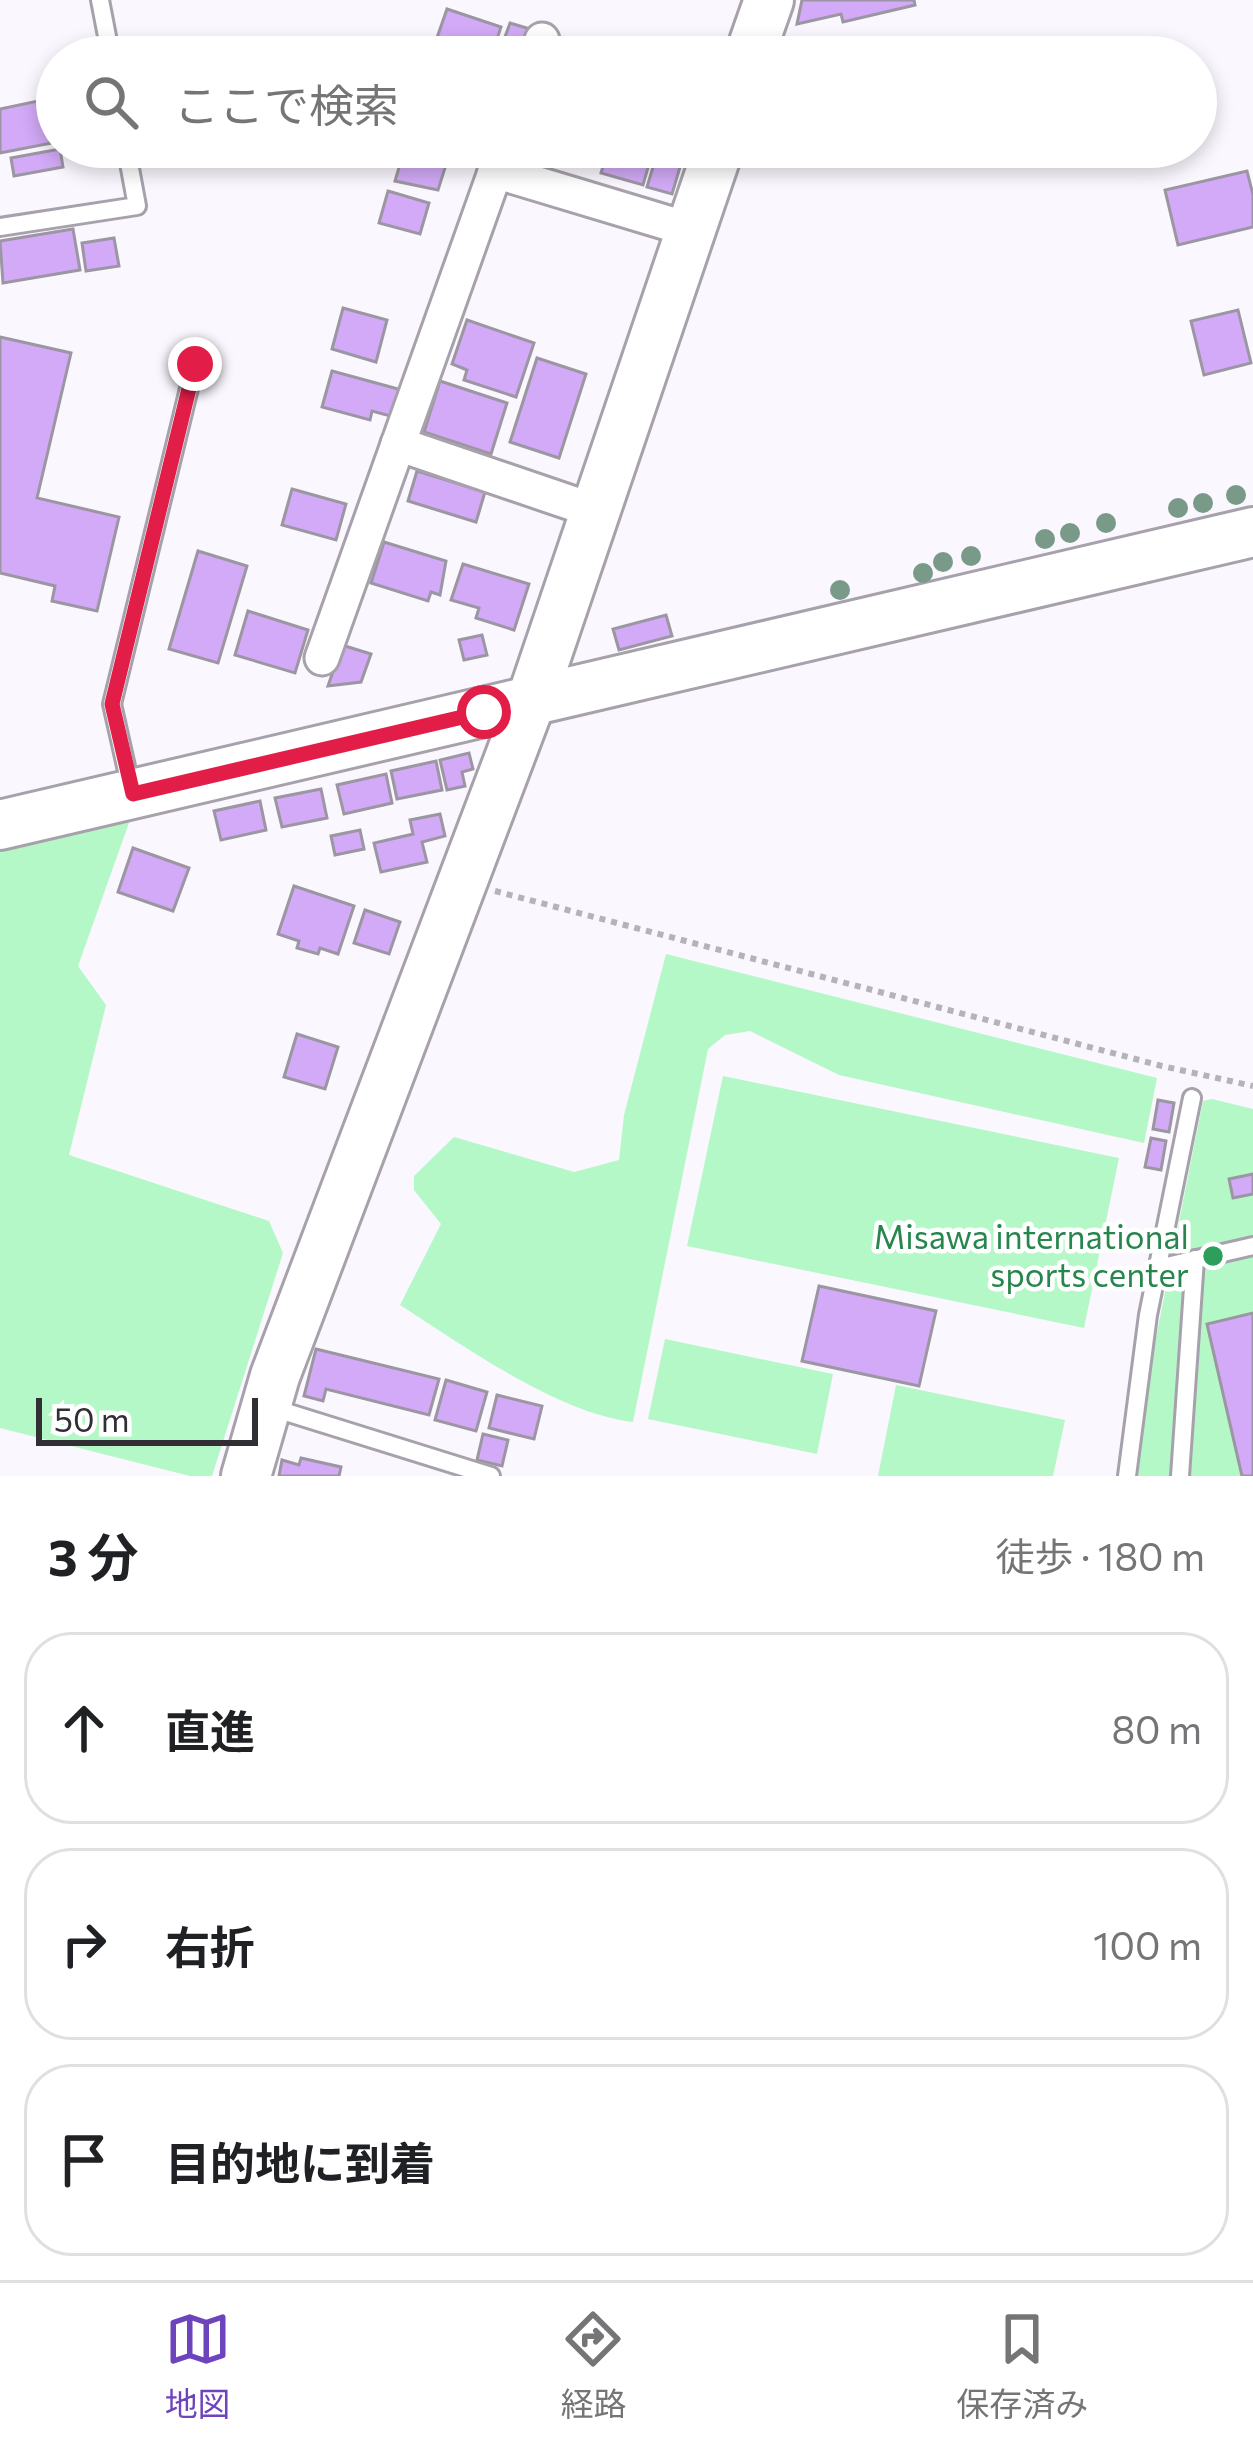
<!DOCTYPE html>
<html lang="ja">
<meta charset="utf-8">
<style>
:root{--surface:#fff;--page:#f6f6f6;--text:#202124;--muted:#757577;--line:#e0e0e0;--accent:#6d44bc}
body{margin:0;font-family:Commissioner,"Noto Sans JP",sans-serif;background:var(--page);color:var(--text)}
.scale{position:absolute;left:36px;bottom:30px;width:222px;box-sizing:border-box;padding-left:12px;border:6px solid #312f33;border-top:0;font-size:33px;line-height:42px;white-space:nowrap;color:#312f33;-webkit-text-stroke:9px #fff;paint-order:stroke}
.stop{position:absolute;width:36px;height:36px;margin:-27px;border:9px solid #e11d48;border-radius:50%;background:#fff}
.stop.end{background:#e11d48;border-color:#fff;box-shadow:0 3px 12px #0008}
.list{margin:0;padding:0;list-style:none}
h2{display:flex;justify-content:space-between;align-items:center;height:156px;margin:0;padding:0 48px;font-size:51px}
h2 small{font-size:39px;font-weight:400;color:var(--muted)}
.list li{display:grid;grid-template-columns:78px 1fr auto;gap:36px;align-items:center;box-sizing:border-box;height:192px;margin:0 24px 24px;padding:0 24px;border:3px solid var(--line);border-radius:48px}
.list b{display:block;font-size:45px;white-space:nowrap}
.list em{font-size:39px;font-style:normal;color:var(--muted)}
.icon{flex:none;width:66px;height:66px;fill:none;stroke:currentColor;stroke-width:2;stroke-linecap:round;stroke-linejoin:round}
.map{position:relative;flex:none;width:1253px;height:1476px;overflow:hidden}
.search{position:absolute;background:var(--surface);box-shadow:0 6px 18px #0003;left:36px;right:36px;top:36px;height:132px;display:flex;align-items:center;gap:30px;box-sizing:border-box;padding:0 42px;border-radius:66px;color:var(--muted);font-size:45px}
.sheet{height:804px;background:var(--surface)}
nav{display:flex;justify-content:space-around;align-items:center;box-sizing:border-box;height:168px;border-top:3px solid var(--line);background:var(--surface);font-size:33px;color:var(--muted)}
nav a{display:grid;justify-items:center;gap:6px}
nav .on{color:var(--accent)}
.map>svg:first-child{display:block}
.green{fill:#b4f8c7}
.building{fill:#d2aaf7;stroke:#9b96a1;stroke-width:3}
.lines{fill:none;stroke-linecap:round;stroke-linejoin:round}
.lane-casing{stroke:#a7a1ac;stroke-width:22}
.street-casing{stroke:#a7a1ac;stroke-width:39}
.secondary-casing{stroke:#a7a1ac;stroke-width:54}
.path{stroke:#b5b2b8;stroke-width:6;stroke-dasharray:6 6;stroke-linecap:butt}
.lane{stroke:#fff;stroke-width:16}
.street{stroke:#fff;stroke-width:33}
.secondary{stroke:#fff;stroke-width:48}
.tree{fill:#7a9a89}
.route{stroke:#e11d48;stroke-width:15}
.leisure-dot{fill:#2e9e5b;stroke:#fff;stroke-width:4.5}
.labels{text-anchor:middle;stroke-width:9;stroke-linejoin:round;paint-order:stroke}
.leisure-label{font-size:33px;fill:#27864d;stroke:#fff;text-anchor:end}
</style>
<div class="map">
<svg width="1253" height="1476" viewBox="0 0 1253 1476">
<rect width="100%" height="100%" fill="#fbf7fe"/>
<!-- green -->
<g class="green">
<path d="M130 820 78 966 106 1005 69 1155 269 1221 283 1253 212 1476H190L0 1428V850Z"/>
<path d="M666 954 1157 1078 1144 1143 839 1075 750 1031 725 1035 708 1049 633 1422C557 1413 464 1346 400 1305L441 1224 414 1190V1176L454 1137 574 1172 619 1160 624 1115Z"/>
<path d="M723 1076 1119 1158 1084 1328 687 1246Z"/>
<path d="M1212 1099 1253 1109V1476H1135L1143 1403 1203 1101Z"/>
<path d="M665 1339 833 1374 817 1454 648 1419Z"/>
<path d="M896 1385 1065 1420 1053 1476H878Z"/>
</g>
<!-- building -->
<g class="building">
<path d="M802 0H914L915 5 843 22 841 14 797 24Z"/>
<path d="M447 9 501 27 491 57H447L432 52Z"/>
<path d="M510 23 530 29 522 52 502 45Z"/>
<path d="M57 97V142L0 153V109Z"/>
<path d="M405 147 451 149 438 190 395 181Z"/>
<path d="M525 147H576L570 165Z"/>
<path d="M609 147H654L643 185 601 173Z"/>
<path d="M60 149 63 167 14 176 11 158Z"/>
<path d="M658 150 683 157 672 194 647 187Z"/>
<path d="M1247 171 1253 195V227L1178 245 1165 190Z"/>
<path d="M388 191 429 203 420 234 379 223Z"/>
<path d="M73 229 80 270 3 283 0 241Z"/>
<path d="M114 238 119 266 86 271 82 243Z"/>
<path d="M343 308 387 320 376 362 332 349Z"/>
<path d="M1238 310 1251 363 1204 375 1191 321Z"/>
<path d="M467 320 534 343 516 397 464 380 467 370 452 364Z"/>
<path d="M0 337 71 353 37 498 119 517 97 611 52 601 55 586 0 573Z"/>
<path d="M537 358 586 374 559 458 510 442Z"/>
<path d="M332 371 402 390 394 417 372 411 370 420 322 407Z"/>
<path d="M440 381 507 403 491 454 424 432Z"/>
<path d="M417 471 485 492 476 522 408 501Z"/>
<path d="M292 489 346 504 336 540 282 525Z"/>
<path d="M384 542 446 561 440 595 431 592 428 601 371 583Z"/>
<path d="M198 551 247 566 218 663 169 649Z"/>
<path d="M463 564 529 584 514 630 476 618 479 608 451 600Z"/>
<path d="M248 611 308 630 295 673 235 655Z"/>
<path d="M666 615 672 636 619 650 613 629Z"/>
<path d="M482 635 487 655 464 660 459 640Z"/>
<path d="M342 645 371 654 361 682 328 686Z"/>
<path d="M469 753 473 769 462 772 465 786 447 790 440 760Z"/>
<path d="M436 761 442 790 397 799 391 771Z"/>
<path d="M386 774 392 803 344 814 337 785Z"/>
<path d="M321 789 327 818 282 827 275 798Z"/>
<path d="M260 801 266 830 221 840 214 811Z"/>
<path d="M440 814 445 836 422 842 427 862 381 872 374 843 413 834 410 820Z"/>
<path d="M360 830 364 849 335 855 331 836Z"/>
<path d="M133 848 189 868 173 911 118 892Z"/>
<path d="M294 886 354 906 338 954 320 948 318 954 297 948 299 941 278 934Z"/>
<path d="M365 910 400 922 389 954 354 943Z"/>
<path d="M297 1034 338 1047 325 1089 284 1077Z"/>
<path d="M1158 1100 1174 1103 1169 1132 1153 1129Z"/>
<path d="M1151 1138 1166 1141 1161 1170 1145 1167Z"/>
<path d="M1253 1174V1194L1233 1198 1229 1179Z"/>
<path d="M819 1286 936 1311 919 1386 802 1361Z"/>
<path d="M1253 1313V1476H1242L1207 1324Z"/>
<path d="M316 1349 439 1379 429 1415 326 1389 323 1401 304 1396Z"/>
<path d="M446 1380 487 1392 476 1431 435 1420Z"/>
<path d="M497 1395 542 1406 534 1439 489 1428Z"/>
<path d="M483 1434 508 1440 502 1466 477 1460Z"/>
<path d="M301 1458 341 1467 339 1476H279L282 1460 299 1465Z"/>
</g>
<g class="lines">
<!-- lane casing -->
<g class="lane-casing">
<g id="lane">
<path d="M100 0 111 57"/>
<path d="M0 227 137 206 126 147"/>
<path d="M132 793 112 704 195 364"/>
<path d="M1158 1268 1253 1246"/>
<path d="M273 1408 491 1476"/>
<path d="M1127 1476 1148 1315 1192 1098"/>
<path d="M1180 1476 1195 1259"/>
</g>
</g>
<!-- street casing -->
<g class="street-casing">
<g id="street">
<path d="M536 57 542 40"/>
<path d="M495 171 691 230"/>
<path d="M398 444 595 511"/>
<path d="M322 658 504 147"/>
</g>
</g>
<!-- secondary casing -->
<g class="secondary-casing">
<g id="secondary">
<path d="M749 57 769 0"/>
<path d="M0 825 1253 532"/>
<path d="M246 1476 275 1376 531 701 719 147"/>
</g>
</g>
<!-- path -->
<path class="path" d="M495 891 1162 1066 1253 1086"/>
<!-- lane -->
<use href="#lane" class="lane"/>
<!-- street -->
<use href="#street" class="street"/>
<!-- secondary -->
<use href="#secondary" class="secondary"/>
</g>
<!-- trees -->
<g class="tree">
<circle cx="1236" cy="495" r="10"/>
<circle cx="1203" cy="503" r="10"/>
<circle cx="1178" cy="508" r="10"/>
<circle cx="1106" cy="523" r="10"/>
<circle cx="1070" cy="533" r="10"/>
<circle cx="1045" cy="539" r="10"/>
<circle cx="971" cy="556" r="10"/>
<circle cx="943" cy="562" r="10"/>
<circle cx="923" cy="573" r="10"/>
<circle cx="840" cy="590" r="10"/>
</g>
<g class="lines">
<!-- route -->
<path class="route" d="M195 364 112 704 133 794 484 712"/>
</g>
<!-- markers -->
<circle class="leisure-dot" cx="1213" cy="1256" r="12"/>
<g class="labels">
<!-- leisure labels -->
<g class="leisure-label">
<text x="1189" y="1249">Misawa international<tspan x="1189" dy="38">sports center</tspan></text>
</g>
</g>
</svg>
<div class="scale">50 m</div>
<div class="stop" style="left:484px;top:712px"></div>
<div class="stop end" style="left:195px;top:364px"></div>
<div class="search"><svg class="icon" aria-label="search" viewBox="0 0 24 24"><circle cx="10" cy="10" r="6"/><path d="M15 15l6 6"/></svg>ここで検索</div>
</div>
<section class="sheet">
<h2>3 分<small>徒歩 · 180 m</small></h2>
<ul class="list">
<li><svg class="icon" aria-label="ahead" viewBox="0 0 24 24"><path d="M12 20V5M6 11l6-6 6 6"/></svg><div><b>直進</b></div><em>80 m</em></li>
<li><svg class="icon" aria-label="right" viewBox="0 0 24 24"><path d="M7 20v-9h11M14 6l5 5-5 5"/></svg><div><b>右折</b></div><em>100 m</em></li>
<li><svg class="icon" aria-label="arrive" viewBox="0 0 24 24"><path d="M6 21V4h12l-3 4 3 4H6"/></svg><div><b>目的地に到着</b></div></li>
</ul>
</section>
<nav>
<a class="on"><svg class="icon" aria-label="map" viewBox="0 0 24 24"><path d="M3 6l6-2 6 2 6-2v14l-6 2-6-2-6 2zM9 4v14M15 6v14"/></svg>地図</a>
<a><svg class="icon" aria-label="directions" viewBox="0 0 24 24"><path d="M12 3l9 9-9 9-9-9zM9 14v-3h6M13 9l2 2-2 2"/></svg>経路</a>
<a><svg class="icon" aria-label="saved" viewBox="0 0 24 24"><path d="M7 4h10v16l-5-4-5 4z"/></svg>保存済み</a>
</nav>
